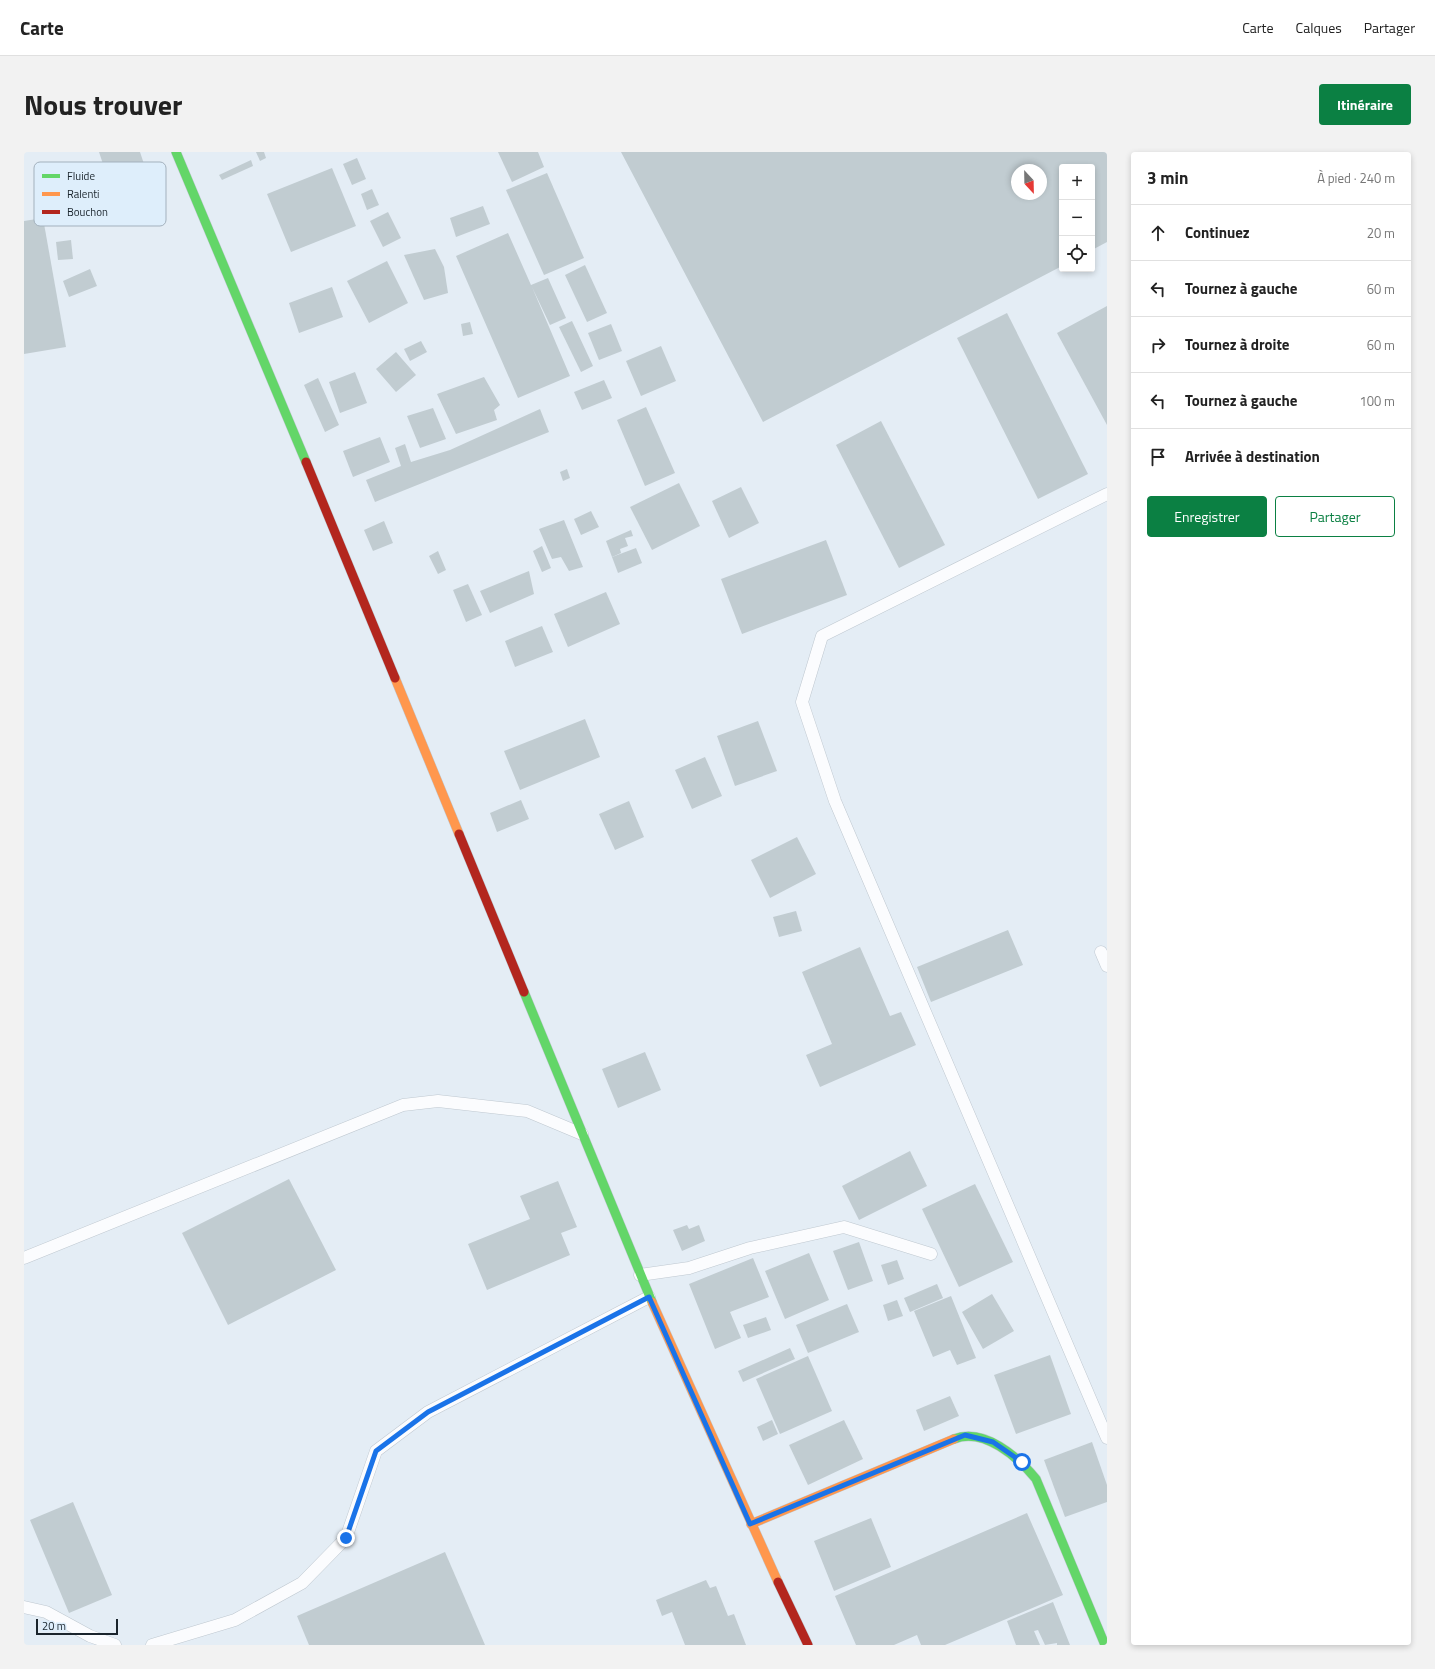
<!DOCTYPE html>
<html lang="fr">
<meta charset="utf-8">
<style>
:root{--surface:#fff;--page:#f2f2f2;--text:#222;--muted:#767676;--line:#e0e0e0;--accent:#0b8043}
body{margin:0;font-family:"Titillium Web",sans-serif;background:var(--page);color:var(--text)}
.controls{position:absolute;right:12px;top:12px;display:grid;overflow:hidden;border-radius:4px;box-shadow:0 2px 6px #0003}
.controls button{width:36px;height:36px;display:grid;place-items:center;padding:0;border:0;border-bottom:1px solid var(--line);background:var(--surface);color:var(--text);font:20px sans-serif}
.compass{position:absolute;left:987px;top:12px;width:36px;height:36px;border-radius:50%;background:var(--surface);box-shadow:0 2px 6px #0003;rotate:158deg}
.scale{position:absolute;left:12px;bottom:10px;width:82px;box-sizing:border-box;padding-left:4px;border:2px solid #1a242c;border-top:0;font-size:11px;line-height:14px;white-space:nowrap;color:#1a242c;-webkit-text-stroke:3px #deeefb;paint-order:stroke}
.stop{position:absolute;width:12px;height:12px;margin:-9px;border:3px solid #1a73e8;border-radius:50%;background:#fff}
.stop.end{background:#1a73e8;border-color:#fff;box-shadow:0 1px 4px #0008}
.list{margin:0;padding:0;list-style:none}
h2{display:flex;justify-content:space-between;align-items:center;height:52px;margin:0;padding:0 16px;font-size:17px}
h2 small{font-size:13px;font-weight:400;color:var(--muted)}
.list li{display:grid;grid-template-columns:26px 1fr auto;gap:12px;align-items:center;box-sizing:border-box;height:56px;padding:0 16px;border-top:1px solid var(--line)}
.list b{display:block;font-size:15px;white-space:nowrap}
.list em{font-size:13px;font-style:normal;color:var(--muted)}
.actions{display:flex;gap:8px;padding:12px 16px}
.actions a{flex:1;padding:9px 0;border:1px solid var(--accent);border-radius:4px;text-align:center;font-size:14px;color:var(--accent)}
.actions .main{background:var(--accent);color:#fff}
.icon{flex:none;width:22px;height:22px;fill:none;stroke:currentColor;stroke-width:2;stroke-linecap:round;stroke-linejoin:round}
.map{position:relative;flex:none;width:1083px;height:1493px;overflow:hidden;border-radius:4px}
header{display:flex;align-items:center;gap:24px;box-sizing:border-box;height:56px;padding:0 20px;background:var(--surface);border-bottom:1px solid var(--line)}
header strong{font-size:19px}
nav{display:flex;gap:22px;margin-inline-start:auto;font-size:14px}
.intro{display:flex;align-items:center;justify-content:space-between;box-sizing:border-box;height:96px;padding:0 24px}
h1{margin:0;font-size:28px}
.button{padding:10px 18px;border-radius:4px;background:var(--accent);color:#fff;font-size:14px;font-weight:700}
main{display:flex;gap:24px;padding:0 24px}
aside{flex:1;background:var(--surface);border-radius:4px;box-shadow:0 2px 6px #0003}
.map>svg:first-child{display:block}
.building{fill:#c1ccd1;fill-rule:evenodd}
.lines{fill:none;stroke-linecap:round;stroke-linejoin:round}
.lane-casing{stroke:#bfc8d0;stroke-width:13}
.fast-casing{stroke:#bfc8d0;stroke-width:10}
.slow-casing{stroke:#bfc8d0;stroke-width:10}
.jam-casing{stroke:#bfc8d0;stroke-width:10}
.lane{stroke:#fbfcfe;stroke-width:12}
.fast{stroke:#63d668;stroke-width:9}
.slow{stroke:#ff974d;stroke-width:9}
.jam{stroke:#b3261e;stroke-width:9}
.route{stroke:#1a73e8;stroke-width:5}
.key{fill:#deeefb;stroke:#a3b1bd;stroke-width:1}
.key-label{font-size:11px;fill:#1a242c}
</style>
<header>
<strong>Carte</strong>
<nav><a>Carte</a><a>Calques</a><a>Partager</a></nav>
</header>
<div class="intro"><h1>Nous trouver</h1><a class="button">Itinéraire</a></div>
<main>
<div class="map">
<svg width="1083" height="1493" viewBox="0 0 1083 1493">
<rect width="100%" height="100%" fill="#e4edf5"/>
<!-- building -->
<g class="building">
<path d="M75 0H116L123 21 86 33Z"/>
<path d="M232 0H240L242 6 236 9Z"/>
<path d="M474 0H514L520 15 488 30Z"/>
<path d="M597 0H1083V90L1068 98V15H1038V114L739 270ZM993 18H1017V42H993Z"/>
<path d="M333 6 342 27 328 33 319 12Z"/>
<path d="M227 8 229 14 198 28 195 23Z"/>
<path d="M308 16 332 74 267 100 243 42Z"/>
<path d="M523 21 560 106 520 123 482 38Z"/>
<path d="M348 37 355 53 343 58 337 42Z"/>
<path d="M459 54 466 72 432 85 426 66Z"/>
<path d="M364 60 377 86 359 95 346 69Z"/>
<path d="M19 66 42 195 0 202V69Z"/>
<path d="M484 81 507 133 524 126 542 166 526 173 508 135 546 224 494 246 432 104Z"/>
<path d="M47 88 49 107 34 108 32 90Z"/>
<path d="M411 97 420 115 424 141 400 148 380 103Z"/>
<path d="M363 109 384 151 345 171 323 129Z"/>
<path d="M561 113 583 161 563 170 541 123Z"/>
<path d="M66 117 73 134 45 145 39 129Z"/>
<path d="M308 135 319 165 275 181 265 151Z"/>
<path d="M1083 154V273L1033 181Z"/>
<path d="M983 161 1064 322 1014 347 933 186Z"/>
<path d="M548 169 569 214 557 220 535 175Z"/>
<path d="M446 170 449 182 439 184 437 172Z"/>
<path d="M587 172 598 199 575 208 564 181Z"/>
<path d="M397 189 403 200 386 209 380 197Z"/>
<path d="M637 194 652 229 617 244 602 209Z"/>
<path d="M372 200 392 223 372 240 352 217Z"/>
<path d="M331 220 343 251 316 261 305 230Z"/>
<path d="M460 225 476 253 470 258 473 268 432 282 413 242Z"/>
<path d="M294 226 315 273 301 280 280 233Z"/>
<path d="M580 228 588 246 558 258 550 240Z"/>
<path d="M622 255 651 321 621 334 593 268Z"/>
<path d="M409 256 422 287 396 296 383 264Z"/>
<path d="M516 257 525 280 351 350 342 328 377 314 371 296 381 292 387 310 426 298Z"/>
<path d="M857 269 921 393 875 416 812 293Z"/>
<path d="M356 285 366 310 329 325 319 299Z"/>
<path d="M543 317 546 326 539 329 536 320Z"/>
<path d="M655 331 676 374 628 398 606 355Z"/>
<path d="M717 335 735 371 705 386 688 349Z"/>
<path d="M567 359 575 375 557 383 550 367Z"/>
<path d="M540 368 559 415 545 419 537 405 528 407 515 377Z"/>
<path d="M360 369 369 391 349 399 340 378Z"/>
<path d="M607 378 609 384 601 386 604 394 596 397 597 401 588 405 582 389Z"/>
<path d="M802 388 823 443 718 482 697 427Z"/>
<path d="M518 394 527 416 518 420 509 399Z"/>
<path d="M612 396 618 411 594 421 588 405Z"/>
<path d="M414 399 422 418 414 422 405 404Z"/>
<path d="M505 419 510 442 466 461 456 439Z"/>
<path d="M444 432 458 463 442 470 429 438Z"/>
<path d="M582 440 596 472 544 495 530 462Z"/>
<path d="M518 474 529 500 491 515 481 489Z"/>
<path d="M561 567 576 605 496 638 480 599Z"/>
<path d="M734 569 753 619 711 634 693 584Z"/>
<path d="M681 605 698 644 668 657 651 618Z"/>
<path d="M497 648 505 667 473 680 466 661Z"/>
<path d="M605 649 620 685 591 698 575 662Z"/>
<path d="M773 685 792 722 746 746 727 708Z"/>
<path d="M772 759 778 779 755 785 749 765Z"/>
<path d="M984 778 999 813 907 850 893 815Z"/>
<path d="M836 795 866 864 877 860 892 893 796 935 782 903 808 892 778 820Z"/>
<path d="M621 900 637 938 594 956 578 917Z"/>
<path d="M886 999 903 1034 835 1068 818 1034Z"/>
<path d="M265 1027 312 1118 204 1173 158 1081Z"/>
<path d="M534 1029 553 1075 537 1081 546 1103 463 1138 444 1092 506 1067 496 1044Z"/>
<path d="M951 1032 989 1110 935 1135 898 1057Z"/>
<path d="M663 1073 665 1077 675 1073 681 1089 658 1099 649 1078Z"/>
<path d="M835 1090 849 1129 824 1138 809 1099Z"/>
<path d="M785 1101 805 1148 761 1167 741 1119Z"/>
<path d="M729 1106 745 1145 706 1160 717 1186 691 1197 665 1132Z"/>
<path d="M873 1108 880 1127 864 1133 857 1113Z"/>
<path d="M913 1132 919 1146 886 1160 880 1146Z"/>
<path d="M968 1142 990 1179 959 1197 938 1160Z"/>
<path d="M927 1144 952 1206 933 1213 926 1198 909 1205 890 1159Z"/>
<path d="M873 1148 879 1164 864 1169 859 1153Z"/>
<path d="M823 1152 835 1180 784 1201 772 1173Z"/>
<path d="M742 1165 747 1178 724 1186 719 1173Z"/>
<path d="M766 1196 771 1207 719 1230 714 1219Z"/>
<path d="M1026 1203 1047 1262 992 1282 970 1223Z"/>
<path d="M784 1204 808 1259 756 1282 732 1227Z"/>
<path d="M926 1244 935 1264 900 1279 892 1258Z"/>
<path d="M748 1268 754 1282 739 1289 733 1275Z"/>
<path d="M820 1268 839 1307 784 1333 765 1293Z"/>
<path d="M1068 1290 1083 1333V1350L1041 1365 1020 1308Z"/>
<path d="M49 1350 88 1443 45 1461 6 1368Z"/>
<path d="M1003 1361 1039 1443 921 1493H897L893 1483 870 1493H832L811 1444Z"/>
<path d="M847 1366 867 1415 810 1439 790 1389Z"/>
<path d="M421 1400 461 1493H285L273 1464Z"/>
<path d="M682 1428 686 1436 692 1434 704 1464 710 1462 722 1493H661L648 1460 638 1464 632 1448Z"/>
<path d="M1029 1450 1046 1493H1033V1491L1021 1493 1014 1478 1010 1479 1016 1493H992L983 1469Z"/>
</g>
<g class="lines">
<!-- lane casing -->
<g class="lane-casing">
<g id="lane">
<path d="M1083 342 798 484 778 550 811 649 1083 1286"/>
<path d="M1077 800 1083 814"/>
<path d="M0 1106 379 953 414 949 503 959 558 982"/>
<path d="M616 1123 665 1116 726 1096 820 1075 907 1102"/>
<path d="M0 1455 22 1460 66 1484 91 1493"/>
<path d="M128 1493 211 1468 278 1431 322 1386 352 1299 404 1260 625 1145"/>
</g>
</g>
<!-- fast casing -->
<g class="fast-casing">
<g id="fast">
<path d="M152 0 282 310"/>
<path d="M500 840 628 1150"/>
<path d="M930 1287C960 1275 994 1305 1012 1327L1081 1493"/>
</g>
</g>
<!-- slow casing -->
<g class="slow-casing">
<g id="slow">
<path d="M371 526 435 682"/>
<path d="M628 1150 754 1430"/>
<path d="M727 1372 930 1287"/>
</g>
</g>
<!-- jam casing -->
<g class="jam-casing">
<g id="jam">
<path d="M282 310 371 526"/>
<path d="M435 682 500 840"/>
<path d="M754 1430 784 1493"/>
</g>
</g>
<!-- lane -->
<use href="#lane" class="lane"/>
<!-- fast -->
<use href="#fast" class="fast"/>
<!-- slow -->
<use href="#slow" class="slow"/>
<!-- jam -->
<use href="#jam" class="jam"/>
</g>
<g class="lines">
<!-- route -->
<path class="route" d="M322 1386 352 1299 404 1260 625 1145 726 1372 941 1283 969 1290 998 1310"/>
</g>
<!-- legend -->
<rect x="10" y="10" width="132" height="64" rx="6" class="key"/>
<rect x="18" y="22" width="18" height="4" fill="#63d668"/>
<rect x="18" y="40" width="18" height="4" fill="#ff974d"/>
<rect x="18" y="58" width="18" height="4" fill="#b3261e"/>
<g class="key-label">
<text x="43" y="28">Fluide</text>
<text x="43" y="46">Ralenti</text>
<text x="43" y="64">Bouchon</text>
</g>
</svg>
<div class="controls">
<button>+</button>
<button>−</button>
<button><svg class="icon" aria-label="locate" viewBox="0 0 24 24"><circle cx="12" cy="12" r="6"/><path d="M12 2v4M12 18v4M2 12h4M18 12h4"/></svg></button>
</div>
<svg class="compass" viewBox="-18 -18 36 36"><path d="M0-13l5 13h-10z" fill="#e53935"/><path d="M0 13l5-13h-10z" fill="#767676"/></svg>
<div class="scale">20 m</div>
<div class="stop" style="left:998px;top:1310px"></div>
<div class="stop end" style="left:322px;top:1386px"></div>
</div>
<aside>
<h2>3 min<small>À pied · 240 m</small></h2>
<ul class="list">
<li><svg class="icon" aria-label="ahead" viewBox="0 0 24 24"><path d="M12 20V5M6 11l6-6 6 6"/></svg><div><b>Continuez</b></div><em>20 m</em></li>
<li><svg class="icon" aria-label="left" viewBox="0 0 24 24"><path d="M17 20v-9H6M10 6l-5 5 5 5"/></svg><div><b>Tournez à gauche</b></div><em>60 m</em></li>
<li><svg class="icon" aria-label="right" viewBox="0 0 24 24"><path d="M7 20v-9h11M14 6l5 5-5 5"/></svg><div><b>Tournez à droite</b></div><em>60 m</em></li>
<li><svg class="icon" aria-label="left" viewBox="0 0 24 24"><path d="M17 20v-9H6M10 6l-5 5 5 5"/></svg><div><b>Tournez à gauche</b></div><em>100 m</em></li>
<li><svg class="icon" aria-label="arrive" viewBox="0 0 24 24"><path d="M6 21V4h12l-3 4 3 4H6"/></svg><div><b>Arrivée à destination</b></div></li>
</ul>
<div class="actions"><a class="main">Enregistrer</a><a>Partager</a></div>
</aside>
</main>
